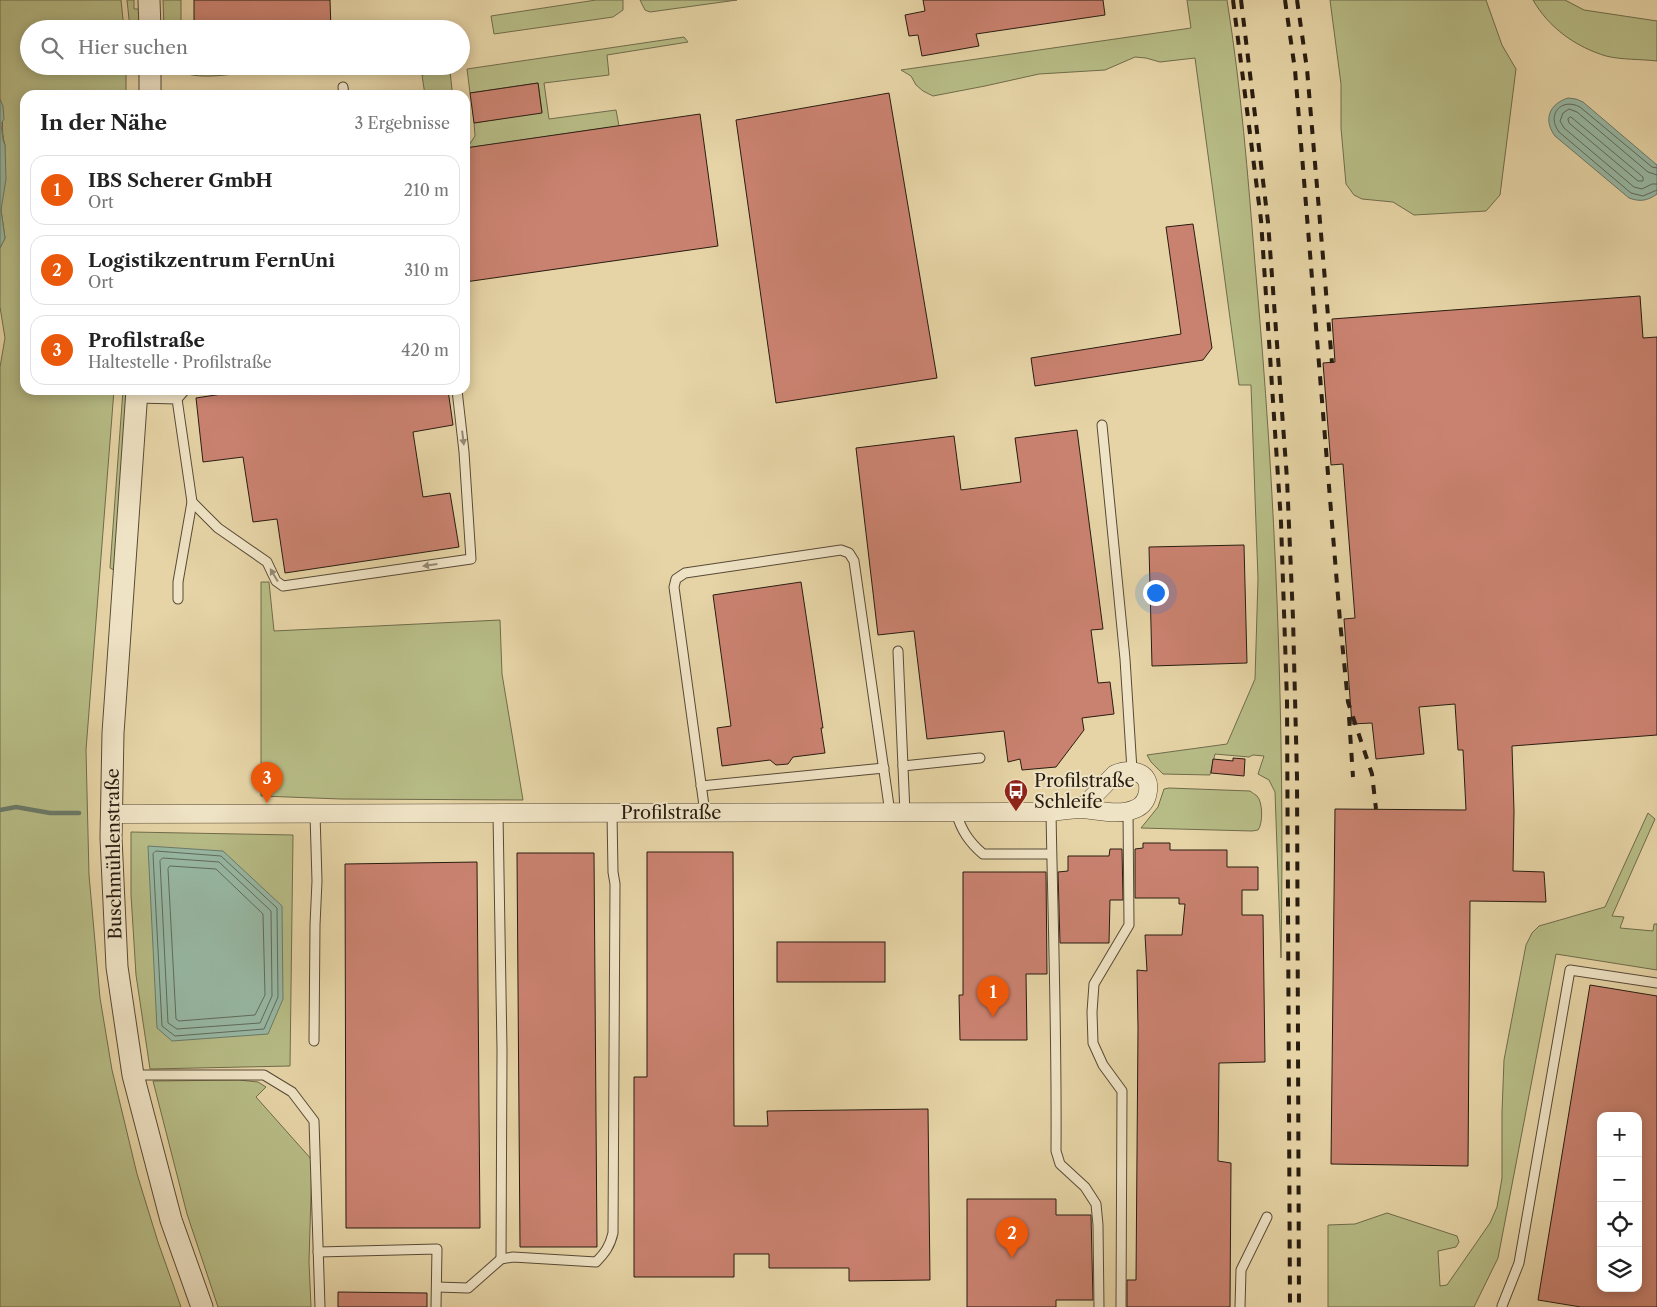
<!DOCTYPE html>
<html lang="de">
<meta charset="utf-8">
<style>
:root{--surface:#fff;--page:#f6f6f6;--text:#222;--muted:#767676;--line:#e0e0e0;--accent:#ea580c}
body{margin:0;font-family:"Libre Caslon Text",serif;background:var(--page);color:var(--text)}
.controls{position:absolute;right:15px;bottom:15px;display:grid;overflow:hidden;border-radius:10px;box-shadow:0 2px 12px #0003}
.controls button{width:45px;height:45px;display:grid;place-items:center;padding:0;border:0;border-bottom:1px solid var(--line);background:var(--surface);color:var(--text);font:25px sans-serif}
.you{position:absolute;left:1155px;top:592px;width:18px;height:18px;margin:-12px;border:4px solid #fff;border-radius:50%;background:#1a73e8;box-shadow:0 0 0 8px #1a73e833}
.badge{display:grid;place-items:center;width:32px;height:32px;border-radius:50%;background:var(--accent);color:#fff;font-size:16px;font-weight:700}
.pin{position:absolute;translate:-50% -41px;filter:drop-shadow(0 1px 2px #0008)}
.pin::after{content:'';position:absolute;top:26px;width:18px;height:15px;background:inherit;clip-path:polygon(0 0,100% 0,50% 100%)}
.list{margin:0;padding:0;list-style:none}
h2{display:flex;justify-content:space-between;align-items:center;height:65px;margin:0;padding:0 20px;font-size:21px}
h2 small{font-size:16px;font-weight:400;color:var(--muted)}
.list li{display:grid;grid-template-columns:32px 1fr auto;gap:15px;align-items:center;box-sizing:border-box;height:70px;margin:0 10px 10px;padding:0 10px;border:1px solid var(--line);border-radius:15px}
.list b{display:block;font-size:19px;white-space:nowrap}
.list p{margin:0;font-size:16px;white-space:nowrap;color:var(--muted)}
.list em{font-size:16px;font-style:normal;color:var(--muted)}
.icon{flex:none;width:28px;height:28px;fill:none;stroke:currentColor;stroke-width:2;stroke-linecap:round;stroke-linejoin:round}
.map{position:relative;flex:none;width:1657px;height:1307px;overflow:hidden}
.search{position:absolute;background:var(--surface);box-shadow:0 2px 12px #0003;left:20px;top:20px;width:450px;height:55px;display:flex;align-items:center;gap:12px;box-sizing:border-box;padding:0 18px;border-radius:28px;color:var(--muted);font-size:19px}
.panel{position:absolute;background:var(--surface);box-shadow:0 2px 12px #0003;left:20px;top:90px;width:450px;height:305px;border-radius:15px}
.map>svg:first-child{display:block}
.green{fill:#b7bc86;stroke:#706c4b}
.water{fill:#97b8a4;stroke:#6b7a69}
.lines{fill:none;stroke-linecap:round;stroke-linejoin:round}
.shore{stroke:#606a5a;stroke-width:1}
.stream{stroke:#6b7a69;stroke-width:4.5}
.building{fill:#ca8270;stroke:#281c10;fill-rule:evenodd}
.service-casing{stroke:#584a36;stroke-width:11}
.minor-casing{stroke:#584a36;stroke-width:19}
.tertiary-casing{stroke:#584a36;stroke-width:23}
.service{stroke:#efe3c5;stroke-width:9}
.minor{stroke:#efe3c5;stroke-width:18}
.tertiary{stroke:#efe3c5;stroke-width:21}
.rail{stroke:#281c10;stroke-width:4;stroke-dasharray:9 9;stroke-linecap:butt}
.oneway{fill:#958974}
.labels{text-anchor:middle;stroke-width:4;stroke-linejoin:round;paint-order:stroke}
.poi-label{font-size:18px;fill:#281c10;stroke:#efe3c5;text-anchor:start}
.street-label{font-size:18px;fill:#281c10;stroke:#efe3c5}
</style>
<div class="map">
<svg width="1657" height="1307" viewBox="0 0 1657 1307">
<rect width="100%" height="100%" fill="#e6d4a6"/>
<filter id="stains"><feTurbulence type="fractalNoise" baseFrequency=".004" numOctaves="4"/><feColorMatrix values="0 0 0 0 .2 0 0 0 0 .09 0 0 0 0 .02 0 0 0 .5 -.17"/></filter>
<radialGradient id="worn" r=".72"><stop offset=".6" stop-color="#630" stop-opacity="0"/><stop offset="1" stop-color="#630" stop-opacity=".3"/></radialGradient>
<!-- green -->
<g class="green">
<path d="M0 0H121L124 29H29V66H126V95H25V390H114L86 750 89 875 100 998 112 1070 137 1174 158 1242 181 1307H0V811L11 808 0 810V367L5 338 0 307V248L5 238 1 210 5 145C0 130 5 114 0 99Z"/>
<path d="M127 0H134V9H140V29H130Z"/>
<path d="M163 0H181V29H164Z"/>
<path d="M596 0H623V10L613 17 494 34 491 16Z"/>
<path d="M640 0H737L650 12 645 10Z"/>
<path d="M1187 0H1227C1241 87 1248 176 1255 264 1276 494 1285 726 1281 958L1275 792 1269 780 1258 774 1264 756 1253 755 1249 757 1215 754 1210 775 1163 774 1151 762 1147 755 1227 744 1255 679 1258 579 1251 385H1239L1195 58 1160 62 1146 58 1135 57 1105 70 1039 74 985 86 933 96 923 91 916 85 911 76 901 70 1191 28Z"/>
<path d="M1330 0H1486L1502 45 1516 69 1500 195 1486 211 1414 215 1393 202 1362 199 1354 195 1346 184 1341 128V84Z"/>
<path d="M1533 0H1565L1584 10 1657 21V61C1641 59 1622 60 1606 56 1576 47 1549 28 1533 0Z"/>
<path d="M684 37 688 42 607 55 609 75 544 83 549 119 616 110 619 126 467 148 475 136 474 123 542 112 538 83 470 93 467 69Z"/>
<path d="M171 66H182V69L255 67V71C231 74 190 83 171 66Z"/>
<path d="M450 71 452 90 448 94 425 95 422 75Z"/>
<path d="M123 390H129L114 570 110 568Z"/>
<path d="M261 582H269L274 631 500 620 502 674 523 800 341 799 261 796Z"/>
<path d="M1169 788 1250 791C1252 793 1255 794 1257 796 1263 802 1263 824 1258 830L1252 831 1141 828 1158 807 1164 789Z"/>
<path d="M1648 813 1655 819 1612 916 1624 917 1620 928 1653 931 1654 924H1657V970L1556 954 1498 1258 1474 1307H1328V1225L1355 1224 1387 1213 1457 1236 1459 1242 1456 1247 1438 1251 1440 1286 1447 1285 1490 1223 1497 1207 1502 1178V1112L1504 1060 1526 945 1532 933 1539 926 1605 907Z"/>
<path d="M131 832 293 835 290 1066 150 1069 136 975 131 895Z"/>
<path d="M239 1080 258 1082 266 1087 256 1097 312 1160 309 1262 311 1307H218L187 1214 153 1081Z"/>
</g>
<!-- water -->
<g class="water">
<path d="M1568 98 1576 99 1583 102 1657 165V194C1647 201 1640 202 1629 198L1555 136C1543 120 1549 104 1568 98Z"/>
<path d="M0 99 3 106 4 119 1 124 3 140 5 145 6 179 1 210 5 238 0 248Z"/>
<path d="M148 846 223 851 282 906 283 999 268 1034 172 1041 157 1028Z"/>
</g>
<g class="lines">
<!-- shore -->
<g class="shore">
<path d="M1571 117 1643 177V181H1638L1569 123 1568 119Z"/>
<path d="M1657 168 1652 167 1580 107C1561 97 1546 115 1559 132L1631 193 1643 196 1657 190"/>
<path d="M1657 175 1648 172 1577 112 1569 109 1563 113 1560 121 1564 128 1634 187 1642 189 1652 184H1657"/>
<path d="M156 851 221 856 277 908 278 997 264 1029 175 1036 162 1026 153 854Z"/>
<path d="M163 858 219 862 271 911 272 996 260 1023 177 1029 168 1023 160 861Z"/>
<path d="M170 866 216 869 263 914 265 995 255 1015 179 1021 176 1019 168 869Z"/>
</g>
<!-- stream -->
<path class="stream" d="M0 810 16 807 50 813H79"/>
</g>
<!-- building -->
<g class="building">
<path d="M194 0H330L331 29H194Z"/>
<path d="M923 0H1103L1105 15 976 34 979 46 922 56 918 35 909 36 905 15 925 11Z"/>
<path d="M538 83 542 113 474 123 470 93Z"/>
<path d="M889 93 937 378 776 403 736 120Z"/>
<path d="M700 114 718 246 465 282V148Z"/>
<path d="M1193 224 1212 348 1203 360 1035 386 1031 358 1181 334 1166 227Z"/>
<path d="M1640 296 1643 338 1657 337V735L1512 746 1514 811 1513 871 1544 872 1546 902 1470 901 1468 1166 1331 1164 1335 809 1466 810 1463 750H1458L1455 704 1419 707 1424 754 1376 759 1372 723 1352 724 1344 619 1355 618 1343 464 1331 465 1323 363 1335 362 1332 319Z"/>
<path d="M248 390H448L453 425 413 432 423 497 450 493 459 547 285 573 277 519 253 522 243 457 203 462 196 398Z"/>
<path d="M1077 430 1103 629 1091 630 1098 683 1110 682 1114 714 1082 718 1084 730 1056 767 1022 770 1020 759 1008 762 1004 731 927 739 914 631 878 635 856 448 954 436 961 490 1021 482 1015 438Z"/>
<path d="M1244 545 1247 663 1152 666 1149 547Z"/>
<path d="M801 582 823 728H821L825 753 793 757 788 764 776 765 770 760 722 766 717 728 731 726 713 595Z"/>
<path d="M1233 758 1245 759 1244 776 1211 773 1213 759 1233 761Z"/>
<path d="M1143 843H1170V850H1227V867H1258V890H1242V915H1263L1265 1062 1219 1063 1218 1161 1231 1163 1230 1307H1127V1280H1136L1138 1028 1137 970 1147 971 1145 935H1182L1185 904H1179V898H1135V849L1143 848Z"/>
<path d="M1110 849H1122L1123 900H1110L1109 943H1060L1058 872 1068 871V856H1109Z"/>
<path d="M647 852H733L734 1126H768L767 1111 928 1109 930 1280 849 1281V1268H769V1254H734V1277H634V1077H647Z"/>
<path d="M517 853H594L597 1247H520Z"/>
<path d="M477 862 480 1228H346L345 864Z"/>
<path d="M963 872H1046L1047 974H1026L1027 1040H960L959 995H963Z"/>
<rect x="777" y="942" width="108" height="40"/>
<path d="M1590 985 1657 996V1307H1581L1538 1300ZM1601 1116H1638V1288H1601Z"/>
<path d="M967 1199H1056V1215H1091L1093 1300H1056V1307H967Z"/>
<path d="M338 1292 427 1293V1307H338Z"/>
</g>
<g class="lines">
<!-- service casing -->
<g class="service-casing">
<g id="service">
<path d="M343 87 344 95"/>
<path d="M137 398 177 399 192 502 178 582V599"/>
<path d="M177 399 185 390"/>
<path d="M1102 425 1125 659 1132 770"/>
<path d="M192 502 218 528 267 562 276 581 283 586 471 559 464 452 457 390"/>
<path d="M898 651 905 813"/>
<path d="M903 766 980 758"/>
<path d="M701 786 884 768"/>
<path d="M956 812C961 830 969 842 983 854H1051"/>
<path d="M1051 812C1053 925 1057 1038 1056 1151L1060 1164 1085 1187 1096 1204 1098 1225 1099 1307"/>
<path d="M705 813 674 587 676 579 685 573 841 550 849 553 854 561 890 813"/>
<path d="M498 814 502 1050 501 1259"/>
<path d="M314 1041 315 925 317 881 315 814"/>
<path d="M133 1075H264L292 1092 314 1121 320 1307"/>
<path d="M318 1252 437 1249 436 1307"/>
<path d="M437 1287 468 1288 501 1259 513 1257 596 1262C605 1253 610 1246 613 1233L615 884 613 872 612 814"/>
<path d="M1502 1306 1519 1263 1570 970 1657 983"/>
<path d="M1121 1307 1122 1091 1103 1065 1093 1043 1092 1012 1094 984 1129 925 1128 811"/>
<path d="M1240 1307 1241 1270 1267 1217"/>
</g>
</g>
<!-- minor casing -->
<g class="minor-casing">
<path id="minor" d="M111 814 1016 812C1028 812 1039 812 1051 812 1061 811 1072 809 1082 809 1098 810 1119 816 1135 809 1143 806 1147 799 1148 791 1151 771 1130 768 1115 774L1081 809"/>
</g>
<!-- tertiary casing -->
<g class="tertiary-casing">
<g id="tertiary">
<path d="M149 0 150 29"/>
<path d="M150 66V95"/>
<path d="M137 390 113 733 111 838 117 967 133 1075 171 1220 202 1307"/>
</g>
</g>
<!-- service -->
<use href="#service" class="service"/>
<!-- minor -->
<use href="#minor" class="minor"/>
<!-- tertiary -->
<use href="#tertiary" class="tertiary"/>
<!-- rail -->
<g class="rail">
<path d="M1233 0 1261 220 1281 522 1287 701 1290 1307"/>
<path d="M1241 0 1268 222 1287 479 1293 618 1297 777 1299 1307"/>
<path d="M1285 0 1295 70 1340 621 1348 702 1372 774 1376 809"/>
<path d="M1297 0 1307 69 1332 363"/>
<path d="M1349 717 1353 777"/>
</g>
</g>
<!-- one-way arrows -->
<defs><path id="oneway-solid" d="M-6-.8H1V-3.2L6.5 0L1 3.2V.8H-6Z" transform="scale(1.25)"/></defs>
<g class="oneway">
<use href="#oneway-solid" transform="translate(463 438) rotate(83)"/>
<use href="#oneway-solid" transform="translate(430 565) rotate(172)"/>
<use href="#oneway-solid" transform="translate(274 575) rotate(-121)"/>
</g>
<!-- icons -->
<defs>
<g id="bus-pin" transform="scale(1.25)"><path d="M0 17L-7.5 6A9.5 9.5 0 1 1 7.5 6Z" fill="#8f2418" stroke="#efe3c5"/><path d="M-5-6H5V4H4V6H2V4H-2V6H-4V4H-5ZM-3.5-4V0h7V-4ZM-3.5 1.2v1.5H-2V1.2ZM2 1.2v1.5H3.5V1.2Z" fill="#fff"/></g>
</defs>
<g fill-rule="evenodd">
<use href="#bus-pin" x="1016" y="791"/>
</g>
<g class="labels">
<!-- poi labels -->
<g class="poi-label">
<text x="1034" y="787">Profilstraße<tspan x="1034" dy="21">Schleife</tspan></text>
</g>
<!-- street labels -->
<g class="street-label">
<text x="671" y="819">Profilstraße</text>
<text transform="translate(114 854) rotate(-91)" y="6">Buschmühlenstraße</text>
</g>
</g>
<rect width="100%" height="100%" filter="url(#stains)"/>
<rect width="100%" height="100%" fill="url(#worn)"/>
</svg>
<div class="controls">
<button>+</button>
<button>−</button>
<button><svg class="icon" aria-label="locate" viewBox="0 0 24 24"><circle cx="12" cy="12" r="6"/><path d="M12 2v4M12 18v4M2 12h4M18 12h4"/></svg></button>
<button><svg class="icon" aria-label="layers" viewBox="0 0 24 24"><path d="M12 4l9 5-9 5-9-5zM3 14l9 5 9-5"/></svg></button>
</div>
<div class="you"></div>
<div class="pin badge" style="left:993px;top:1017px">1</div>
<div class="pin badge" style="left:1012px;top:1258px">2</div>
<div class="pin badge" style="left:267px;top:803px">3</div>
<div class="search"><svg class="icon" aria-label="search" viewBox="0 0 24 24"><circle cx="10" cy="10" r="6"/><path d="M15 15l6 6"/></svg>Hier suchen</div>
<section class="panel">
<h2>In der Nähe<small>3 Ergebnisse</small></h2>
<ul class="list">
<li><span class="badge">1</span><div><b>IBS Scherer GmbH</b><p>Ort</p></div><em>210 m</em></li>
<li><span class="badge">2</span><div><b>Logistikzentrum FernUni</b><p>Ort</p></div><em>310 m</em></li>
<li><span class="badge">3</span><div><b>Profilstraße</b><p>Haltestelle · Profilstraße</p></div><em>420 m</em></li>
</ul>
</section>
</div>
